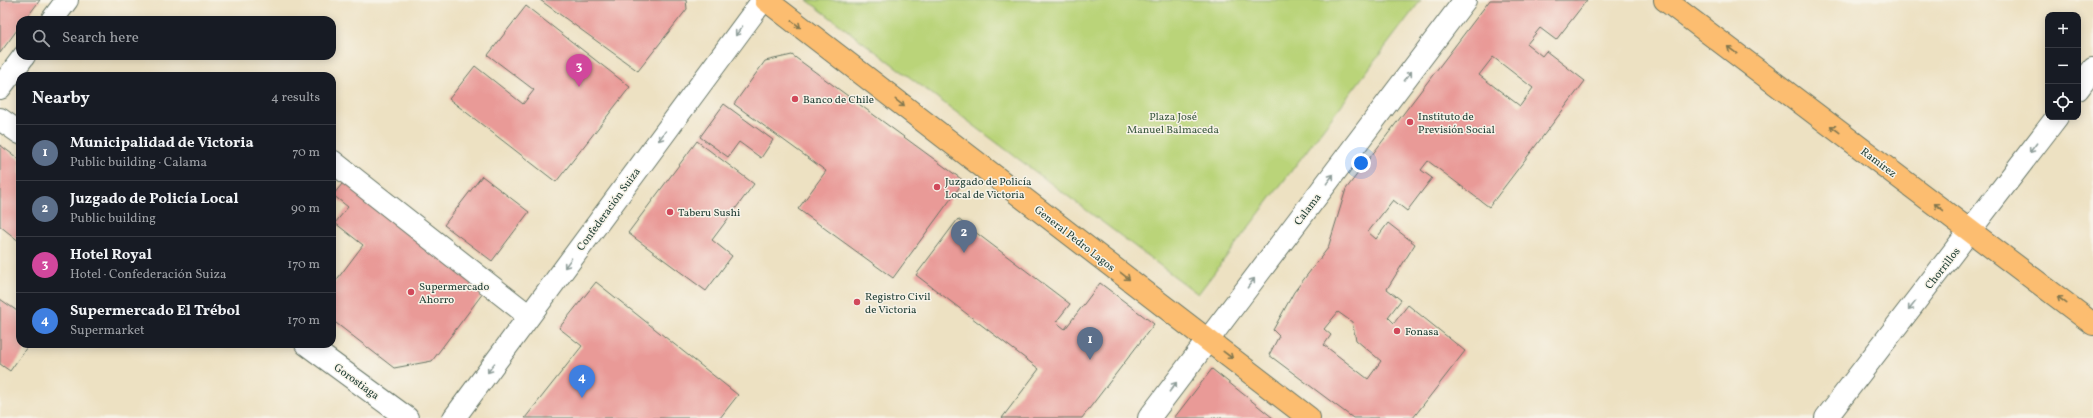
<!DOCTYPE html>
<meta charset="utf-8">
<style>
:root{--surface:#171b24;--page:#20242c;--text:#f1f3f6;--muted:#9ea1a6;--line:#363941;--accent:#0f766e}
body{margin:0;font-family:Vollkorn,serif;background:var(--page);color:var(--text)}
.controls{position:absolute;right:12px;top:12px;display:grid;overflow:hidden;border-radius:8px;box-shadow:0 2px 10px #0003}
.controls button{width:36px;height:36px;display:grid;place-items:center;padding:0;border:0;border-bottom:1px solid var(--line);background:var(--surface);color:var(--text);font:20px sans-serif}
.you{position:absolute;left:1361px;top:163px;width:14px;height:14px;margin:-10px;border:3px solid #fff;border-radius:50%;background:#1a73e8;box-shadow:0 0 0 6px #1a73e833}
.badge{display:grid;place-items:center;width:26px;height:26px;border-radius:50%;background:var(--accent);color:#fff;font-size:13px;font-weight:700}
.pin{position:absolute;translate:-50% -33px;filter:drop-shadow(0 1px 2px #0008)}
.pin::after{content:'';position:absolute;top:21px;width:14px;height:12px;background:inherit;clip-path:polygon(0 0,100% 0,50% 100%)}
.list{margin:0;padding:0;list-style:none}
h2{display:flex;justify-content:space-between;align-items:center;height:52px;margin:0;padding:0 16px;font-size:17px}
h2 small{font-size:13px;font-weight:400;color:var(--muted)}
.list li{display:grid;grid-template-columns:26px 1fr auto;gap:12px;align-items:center;box-sizing:border-box;height:56px;padding:0 16px;border-top:1px solid var(--line)}
.list b{display:block;font-size:15px;white-space:nowrap}
.list p{margin:0;font-size:13px;white-space:nowrap;color:var(--muted)}
.list em{font-size:13px;font-style:normal;color:var(--muted)}
.icon{flex:none;width:22px;height:22px;fill:none;stroke:currentColor;stroke-width:2;stroke-linecap:round;stroke-linejoin:round}
.map{position:relative;flex:none;width:2093px;height:418px;overflow:hidden}
.search{position:absolute;background:var(--surface);box-shadow:0 2px 10px #0003;left:16px;top:16px;width:320px;height:44px;display:flex;align-items:center;gap:10px;box-sizing:border-box;padding:0 14px;border-radius:12px;color:var(--muted);font-size:15px}
.panel{position:absolute;background:var(--surface);box-shadow:0 2px 10px #0003;left:16px;top:72px;width:320px;height:276px;border-radius:12px}
.map>svg:first-child{display:block}
.green{fill:#bad479;stroke:#6c8856}
.building{fill:#e99a97;fill-rule:evenodd}
.lines{fill:none;stroke-linecap:round;stroke-linejoin:round}
.minor-casing{stroke:#677666;stroke-width:24}
.major-casing{stroke:#677666;stroke-width:24}
.minor{stroke:#fff;stroke-width:22}
.major{stroke:#fcbd6f;stroke-width:22}
.oneway{stroke:#82774f}
.oneway2{stroke:#8f9e9a}
.poi-dot{fill:#d1495b;stroke:#f7f3e8;stroke-width:1.5}
.labels{text-anchor:middle;stroke-width:3;stroke-linejoin:round;paint-order:stroke}
.poi-label{font-size:11px;fill:#1f3d34;stroke:#f7f3e8;text-anchor:start}
.park-label{font-size:11px;fill:#3e5b42;stroke:#f7f3e8}
.street-label{font-size:11px;fill:#1f3d34;stroke:#f7f3e8}
</style>
<div class="map">
<svg width="2093" height="418" viewBox="0 0 2093 418">
<rect width="100%" height="100%" fill="#f7f3e8"/>
<filter id="ink" filterUnits="userSpaceOnUse"><feTurbulence type="fractalNoise" baseFrequency=".025" numOctaves="2"/><feDisplacementMap in="SourceGraphic" scale="8" xChannelSelector="R" yChannelSelector="G"/><feConvolveMatrix kernelMatrix="1 2 1 2 8 2 1 2 1" color-interpolation-filters="sRGB"/></filter>
<filter id="wash" filterUnits="userSpaceOnUse"><feTurbulence type="fractalNoise" baseFrequency=".012" numOctaves="4" result="noise"/><feDisplacementMap in="SourceGraphic" scale="16" xChannelSelector="R" yChannelSelector="G"/><feGaussianBlur stdDeviation="0.9" result="paint"/><feColorMatrix in="noise" values="0 0 0 0 0 0 0 0 0 0 0 0 0 0 0 0 0 1.4 0 .05"/><feComposite in="paint" operator="in"/></filter>
<g filter="url(#wash)">
<rect width="100%" height="100%" fill="#ede1c2"/>
<!-- green -->
<path class="green" d="M807 0H1421L1198 294Z"/>
<g id="blocks">
<!-- building -->
<g class="building">
<path d="M0 0H40L25 20H20V26L0 53Z"/>
<path d="M540 0H686L687 9 638 71Z"/>
<path d="M1490 0H1587L1556 40 1540 28 1527 44 1542 56 1546 51 1585 81 1489 207 1428 161 1421 170 1432 178 1407 211 1393 200 1368 232 1376 239 1388 223 1415 244 1387 289 1401 300 1388 317 1394 323 1408 305 1465 351 1413 418H1353L1269 355 1279 336 1273 330 1294 292 1328 248 1346 189ZM1493 57 1533 88 1520 106 1479 75ZM1338 312 1352 322 1356 340 1381 361 1368 379 1324 345 1331 335 1324 329Z"/>
<path d="M526 6 630 87 556 182 449 99 475 66 523 104 534 90 488 55Z"/>
<path d="M792 55 964 181 893 278 798 209 826 171 734 104 765 61Z"/>
<path d="M724 104 773 140 761 158 739 142 728 157 700 137Z"/>
<path d="M697 141 754 184 712 240 732 256 706 291 628 233Z"/>
<path d="M0 145 20 160V242L0 226Z"/>
<path d="M482 176 529 212 492 261 444 225Z"/>
<path d="M347 178 486 289 432 361 394 368 332 320V286L363 245 335 223 348 207 333 195Z"/>
<path d="M958 219 1070 304 1056 322 1065 329 1100 283 1154 324 1082 418H1002L1039 369 916 275Z"/>
<path d="M596 282 738 395 720 418H525L582 346 559 328Z"/>
<path d="M0 299 20 313V344H29L10 371 0 364Z"/>
<path d="M1212 369 1273 418H1174Z"/>
</g>
</g>
</g>
<g filter="url(#ink)">
<use href="#blocks" fill-opacity="0" stroke="#677666" stroke-width="1"/>
<g class="lines">
<!-- minor casing -->
<g class="minor-casing">
<g id="minor">
<path d="M52 20 67 0"/>
<path d="M0 88 24 56"/>
<path d="M2078 89 2093 69"/>
<path d="M0 119 20 133"/>
<path d="M332 161 529 316"/>
<path d="M306 344 407 418"/>
<path d="M454 418 763 0"/>
<path d="M1149 418 1465 0"/>
<path d="M1826 418 2057 117"/>
</g>
</g>
<!-- major casing -->
<g class="major-casing">
<g id="major">
<path d="M766 0 1309 418"/>
<path d="M1665 0 2093 324"/>
</g>
</g>
<!-- minor -->
<use href="#minor" class="minor"/>
<!-- major -->
<use href="#major" class="major"/>
</g>
<!-- one-way arrows -->
<defs><path id="oneway-shaft" d="M-6 0H5M1.5-3L5.5 0L1.5 3" fill="none" stroke-width="1.6" stroke-linecap="round" stroke-linejoin="round"/></defs>
<g class="oneway">
<use href="#oneway-shaft" transform="translate(796 24) rotate(38)"/>
<use href="#oneway-shaft" transform="translate(1732 50) rotate(-143)"/>
<use href="#oneway-shaft" transform="translate(900 103) rotate(38)"/>
<use href="#oneway-shaft" transform="translate(1835 129) rotate(-143)"/>
<use href="#oneway-shaft" transform="translate(1939 207) rotate(-143)"/>
<use href="#oneway-shaft" transform="translate(1125 276) rotate(38)"/>
<use href="#oneway-shaft" transform="translate(2062 300) rotate(-143)"/>
<use href="#oneway-shaft" transform="translate(1228 355) rotate(37)"/>
</g>
<g class="oneway2">
<use href="#oneway-shaft" transform="translate(739 31) rotate(126)"/>
<use href="#oneway-shaft" transform="translate(1408 76) rotate(-53)"/>
<use href="#oneway-shaft" transform="translate(662 136) rotate(126)"/>
<use href="#oneway-shaft" transform="translate(2033 148) rotate(127)"/>
<use href="#oneway-shaft" transform="translate(1330 179) rotate(-53)"/>
<use href="#oneway-shaft" transform="translate(568 263) rotate(126)"/>
<use href="#oneway-shaft" transform="translate(1251 283) rotate(-53)"/>
<use href="#oneway-shaft" transform="translate(1912 306) rotate(128)"/>
<use href="#oneway-shaft" transform="translate(491 368) rotate(126)"/>
<use href="#oneway-shaft" transform="translate(1173 387) rotate(-53)"/>
</g>
</g>
<!-- markers -->
<g class="poi-dot">
<circle cx="795" cy="99" r="4"/>
<circle cx="1410" cy="122" r="4"/>
<circle cx="937" cy="187" r="4"/>
<circle cx="670" cy="212" r="4"/>
<circle cx="411" cy="292" r="4"/>
<circle cx="857" cy="302" r="4"/>
<circle cx="1397" cy="331" r="4"/>
</g>
<g class="labels">
<!-- poi labels -->
<g class="poi-label">
<text x="803" y="103">Banco de Chile</text>
<text x="1418" y="120">Instituto de<tspan x="1418" dy="13">Previsión Social</tspan></text>
<text x="945" y="185">Juzgado de Policía<tspan x="945" dy="13">Local de Victoria</tspan></text>
<text x="678" y="216">Taberu Sushi</text>
<text x="419" y="290">Supermercado<tspan x="419" dy="13">Ahorro</tspan></text>
<text x="865" y="300">Registro Civil<tspan x="865" dy="13">de Victoria</tspan></text>
<text x="1405" y="335">Fonasa</text>
</g>
<!-- park labels -->
<g class="park-label">
<text x="1173" y="120">Plaza José<tspan x="1173" dy="13">Manuel Balmaceda</tspan></text>
</g>
<!-- street labels -->
<g class="street-label">
<text transform="translate(1879 162) rotate(37)" y="4">Ramírez</text>
<text transform="translate(608 209) rotate(-54)" y="4">Confederación Suiza</text>
<text transform="translate(1307 209) rotate(-53)" y="4">Calama</text>
<text transform="translate(1075 238) rotate(38)" y="4">General Pedro Lagos</text>
<text transform="translate(1942 268) rotate(-52)" y="4">Chorrillos</text>
<text transform="translate(357 381) rotate(36)" y="4">Gorostiaga</text>
</g>
</g>
</svg>
<div class="controls">
<button>+</button>
<button>−</button>
<button><svg class="icon" aria-label="locate" viewBox="0 0 24 24"><circle cx="12" cy="12" r="6"/><path d="M12 2v4M12 18v4M2 12h4M18 12h4"/></svg></button>
</div>
<div class="you"></div>
<div class="pin badge" style="left:1090px;top:360px;background:#5c6f8a">1</div>
<div class="pin badge" style="left:964px;top:253px;background:#5c6f8a">2</div>
<div class="pin badge" style="left:579px;top:87px;background:#d1479c">3</div>
<div class="pin badge" style="left:582px;top:398px;background:#3f7fe0">4</div>
<div class="search"><svg class="icon" aria-label="search" viewBox="0 0 24 24"><circle cx="10" cy="10" r="6"/><path d="M15 15l6 6"/></svg>Search here</div>
<section class="panel">
<h2>Nearby<small>4 results</small></h2>
<ul class="list">
<li><span class="badge" style="background:#5c6f8a">1</span><div><b>Municipalidad de Victoria</b><p>Public building · Calama</p></div><em>70 m</em></li>
<li><span class="badge" style="background:#5c6f8a">2</span><div><b>Juzgado de Policía Local</b><p>Public building</p></div><em>90 m</em></li>
<li><span class="badge" style="background:#d1479c">3</span><div><b>Hotel Royal</b><p>Hotel · Confederación Suiza</p></div><em>170 m</em></li>
<li><span class="badge" style="background:#3f7fe0">4</span><div><b>Supermercado El Trébol</b><p>Supermarket</p></div><em>170 m</em></li>
</ul>
</section>
</div>
